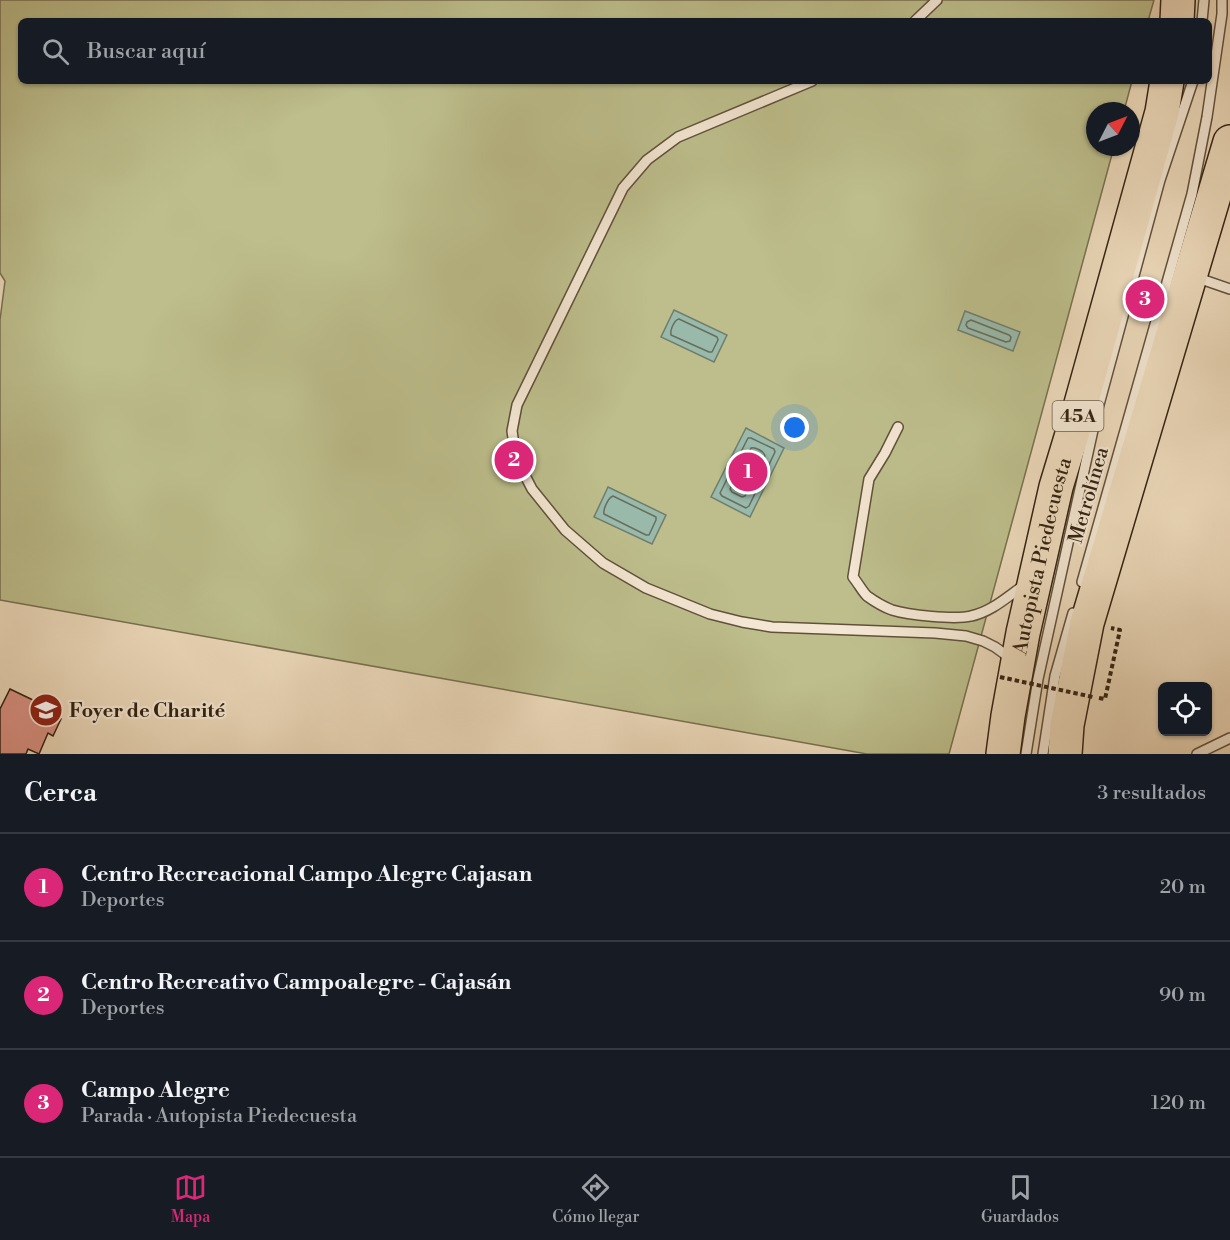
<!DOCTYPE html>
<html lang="es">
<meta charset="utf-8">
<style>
:root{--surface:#171b24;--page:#242831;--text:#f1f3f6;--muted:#9ea1a6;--line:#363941;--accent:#db2777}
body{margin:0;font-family:"Libre Bodoni",serif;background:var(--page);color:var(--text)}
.controls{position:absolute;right:18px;bottom:18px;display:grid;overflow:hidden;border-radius:9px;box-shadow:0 2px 4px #0004}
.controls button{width:54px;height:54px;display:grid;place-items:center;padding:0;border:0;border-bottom:2px solid var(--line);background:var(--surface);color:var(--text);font:30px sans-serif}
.compass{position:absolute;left:1086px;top:102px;width:54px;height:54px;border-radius:50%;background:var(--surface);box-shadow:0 2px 4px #0004;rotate:48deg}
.you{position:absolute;left:795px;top:428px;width:21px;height:21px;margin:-15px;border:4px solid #fff;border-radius:50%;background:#1a73e8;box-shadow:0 0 0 9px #1a73e833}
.badge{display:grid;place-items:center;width:39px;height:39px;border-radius:50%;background:var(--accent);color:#fff;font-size:20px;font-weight:700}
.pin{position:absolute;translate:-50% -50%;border:3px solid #fff;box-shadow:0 2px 6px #0006}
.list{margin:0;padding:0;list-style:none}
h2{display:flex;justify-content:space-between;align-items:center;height:78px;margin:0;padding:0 24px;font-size:26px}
h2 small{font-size:20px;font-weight:400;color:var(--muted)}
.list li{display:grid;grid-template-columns:39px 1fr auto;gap:18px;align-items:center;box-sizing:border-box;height:108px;padding:0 24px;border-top:2px solid var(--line)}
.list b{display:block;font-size:22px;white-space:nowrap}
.list p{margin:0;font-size:20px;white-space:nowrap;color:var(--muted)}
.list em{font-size:20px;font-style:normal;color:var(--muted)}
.icon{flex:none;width:33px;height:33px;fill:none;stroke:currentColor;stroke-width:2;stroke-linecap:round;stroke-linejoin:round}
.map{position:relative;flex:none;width:1230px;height:754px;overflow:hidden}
.search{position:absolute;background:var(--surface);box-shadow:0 2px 4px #0004;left:18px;right:18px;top:18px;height:66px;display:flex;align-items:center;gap:15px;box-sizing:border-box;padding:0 21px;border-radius:9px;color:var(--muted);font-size:22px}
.sheet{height:402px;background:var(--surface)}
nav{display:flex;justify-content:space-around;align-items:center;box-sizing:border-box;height:84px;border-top:2px solid var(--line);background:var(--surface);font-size:16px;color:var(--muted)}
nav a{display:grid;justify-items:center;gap:3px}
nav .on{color:var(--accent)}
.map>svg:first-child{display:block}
.green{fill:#bdbe8c;stroke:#78704f;stroke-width:1.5}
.water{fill:#99baab;stroke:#707d6e;stroke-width:1.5}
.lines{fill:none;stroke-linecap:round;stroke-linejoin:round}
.shore{stroke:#666e5e;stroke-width:1.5}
.building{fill:#da9285;stroke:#332212;stroke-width:1.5}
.lane-casing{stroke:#61503c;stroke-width:12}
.highway-casing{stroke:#332212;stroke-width:36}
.path{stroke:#332212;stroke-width:4;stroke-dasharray:4.5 3;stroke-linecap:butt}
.lane{stroke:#f3e6d2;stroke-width:9}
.highway{stroke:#ecd9ba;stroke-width:33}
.path-bridge{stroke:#332212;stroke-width:4;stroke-dasharray:4.5 3;stroke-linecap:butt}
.labels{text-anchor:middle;stroke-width:4.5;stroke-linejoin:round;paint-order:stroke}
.shield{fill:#f3e6d2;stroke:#6d5d4c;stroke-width:1.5}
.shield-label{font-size:18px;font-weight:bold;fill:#332212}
.street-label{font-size:20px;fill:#332212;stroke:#f3e6d2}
.poi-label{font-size:20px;font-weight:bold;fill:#332212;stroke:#f3e6d2;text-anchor:start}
</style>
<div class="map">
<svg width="1230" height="754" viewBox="0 0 1230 754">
<rect width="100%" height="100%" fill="#ecd9ba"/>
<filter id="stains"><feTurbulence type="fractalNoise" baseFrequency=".00333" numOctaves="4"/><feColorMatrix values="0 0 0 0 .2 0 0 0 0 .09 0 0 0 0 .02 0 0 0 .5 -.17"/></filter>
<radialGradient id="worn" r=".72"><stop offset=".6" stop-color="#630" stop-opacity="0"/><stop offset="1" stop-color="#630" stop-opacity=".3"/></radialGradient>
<!-- green -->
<path class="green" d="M0 0H1154L1148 21H21V81H1132L1124 111H1095V147H1114L949 754H867L0 600V320L5 281 0 273Z"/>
<!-- water -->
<g class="water">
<path d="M674 310 727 335 714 362 661 337Z"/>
<path d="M965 311 1020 332 1013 351 958 330Z"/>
<path d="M746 428 784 448 750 517 711 497Z"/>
<path d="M608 487 666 515 652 544 594 517Z"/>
</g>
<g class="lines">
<!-- shore -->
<g class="shore">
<path d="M679 319 717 337 718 340 712 352H709L671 335C670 330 674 320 679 319Z"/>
<path d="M971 320 1009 335 1011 337 1010 341 1006 342 968 328 966 325 967 322Z"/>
<path d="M748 438H751L774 449 775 452 749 506 746 508 722 496 720 493Z"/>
<path d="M751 448C755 447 764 451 765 456L745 496 742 497 732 492 730 489Z"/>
<path d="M613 496 656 517V520L649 535H646L604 514C603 509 608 498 613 496Z"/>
</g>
</g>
<!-- building -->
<path class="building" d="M10 689 60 713 59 717 61 719 53 736 48 733 39 754 28 749 26 754H0V709Z"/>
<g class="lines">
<!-- lane casing -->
<g class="lane-casing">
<g id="lane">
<path d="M915 21 937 0"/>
<path d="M1202 21 1204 0"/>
<path d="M812 81 678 137 647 160 623 188 517 405 512 431 516 458 532 489 565 530 603 563 646 588 710 614 742 622 772 627 935 633 966 636 983 641 995 647 1013 660"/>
<path d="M1195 277 1230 289"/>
<path d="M898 427 885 453 869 479 853 577C858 583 862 591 867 596 874 601 884 607 892 610 908 615 955 620 971 616 991 612 1007 597 1023 586"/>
<path d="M1082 582 1192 194 1207 117 1222 14V0"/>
<path d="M1026 754 1038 679 1097 412 1160 180 1193 81"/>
<path d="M1043 754 1055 676 1073 613"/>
<path d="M1197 754 1230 738"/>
</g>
</g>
<!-- highway casing -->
<g class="highway-casing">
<g id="highway">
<path d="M1177 21 1178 0"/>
<path id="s1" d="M1003 754 1008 716 1023 633 1056 487 1079 411 1162 112 1167 81"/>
<path d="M1065 754 1067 725 1087 623 1230 142"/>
</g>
</g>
<!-- path -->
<path class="path" d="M1099 698 1105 699 1120 630 1111 628"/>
<!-- lane -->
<use href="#lane" class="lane"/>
<!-- highway -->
<use href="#highway" class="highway"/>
<!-- path-bridge -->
<path class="path-bridge" d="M1000 677 1093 697"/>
</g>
<!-- icons -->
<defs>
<g id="university-disc" transform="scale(1.725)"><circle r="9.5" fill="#8f2418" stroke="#f3e6d2"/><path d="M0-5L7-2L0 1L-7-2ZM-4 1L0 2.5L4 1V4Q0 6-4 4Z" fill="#fff"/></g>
</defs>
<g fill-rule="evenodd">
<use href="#university-disc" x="46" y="710"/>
</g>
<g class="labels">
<!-- shield labels -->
<rect class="shield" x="1052.5" y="401" width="51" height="30" rx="4.5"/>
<g class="shield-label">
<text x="1078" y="422">45A</text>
</g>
<!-- street labels -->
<g class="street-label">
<text transform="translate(1088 495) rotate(-74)" y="7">Metrolínea</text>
<text dy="7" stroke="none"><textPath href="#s1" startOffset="202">Autopista Piedecuesta</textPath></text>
</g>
<!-- poi labels -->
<g class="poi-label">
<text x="69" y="717">Foyer de Charité</text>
</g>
</g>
<rect width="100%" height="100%" filter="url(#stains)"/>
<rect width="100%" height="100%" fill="url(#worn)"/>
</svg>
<div class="controls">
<button><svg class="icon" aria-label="locate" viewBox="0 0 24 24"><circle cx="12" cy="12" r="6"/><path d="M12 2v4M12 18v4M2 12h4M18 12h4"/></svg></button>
</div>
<svg class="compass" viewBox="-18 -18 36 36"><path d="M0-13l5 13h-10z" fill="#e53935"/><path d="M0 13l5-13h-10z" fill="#9ea1a6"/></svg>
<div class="you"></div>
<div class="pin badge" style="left:748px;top:472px">1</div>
<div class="pin badge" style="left:514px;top:460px">2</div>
<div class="pin badge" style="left:1145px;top:299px">3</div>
<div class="search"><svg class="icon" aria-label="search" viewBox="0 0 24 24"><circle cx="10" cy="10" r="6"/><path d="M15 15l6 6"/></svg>Buscar aquí</div>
</div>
<section class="sheet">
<h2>Cerca<small>3 resultados</small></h2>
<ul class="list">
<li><span class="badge">1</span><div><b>Centro Recreacional Campo Alegre Cajasan</b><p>Deportes</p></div><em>20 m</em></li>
<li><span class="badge">2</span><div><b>Centro Recreativo Campoalegre - Cajasán</b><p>Deportes</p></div><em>90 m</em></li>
<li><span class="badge">3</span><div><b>Campo Alegre</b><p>Parada · Autopista Piedecuesta</p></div><em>120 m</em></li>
</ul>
</section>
<nav>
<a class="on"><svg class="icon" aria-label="map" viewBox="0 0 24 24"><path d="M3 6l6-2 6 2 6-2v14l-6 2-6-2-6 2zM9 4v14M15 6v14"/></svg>Mapa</a>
<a><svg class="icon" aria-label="directions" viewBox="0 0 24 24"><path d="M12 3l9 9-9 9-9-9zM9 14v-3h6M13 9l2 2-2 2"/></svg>Cómo llegar</a>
<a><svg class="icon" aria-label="saved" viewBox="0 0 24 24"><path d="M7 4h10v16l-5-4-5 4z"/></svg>Guardados</a>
</nav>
